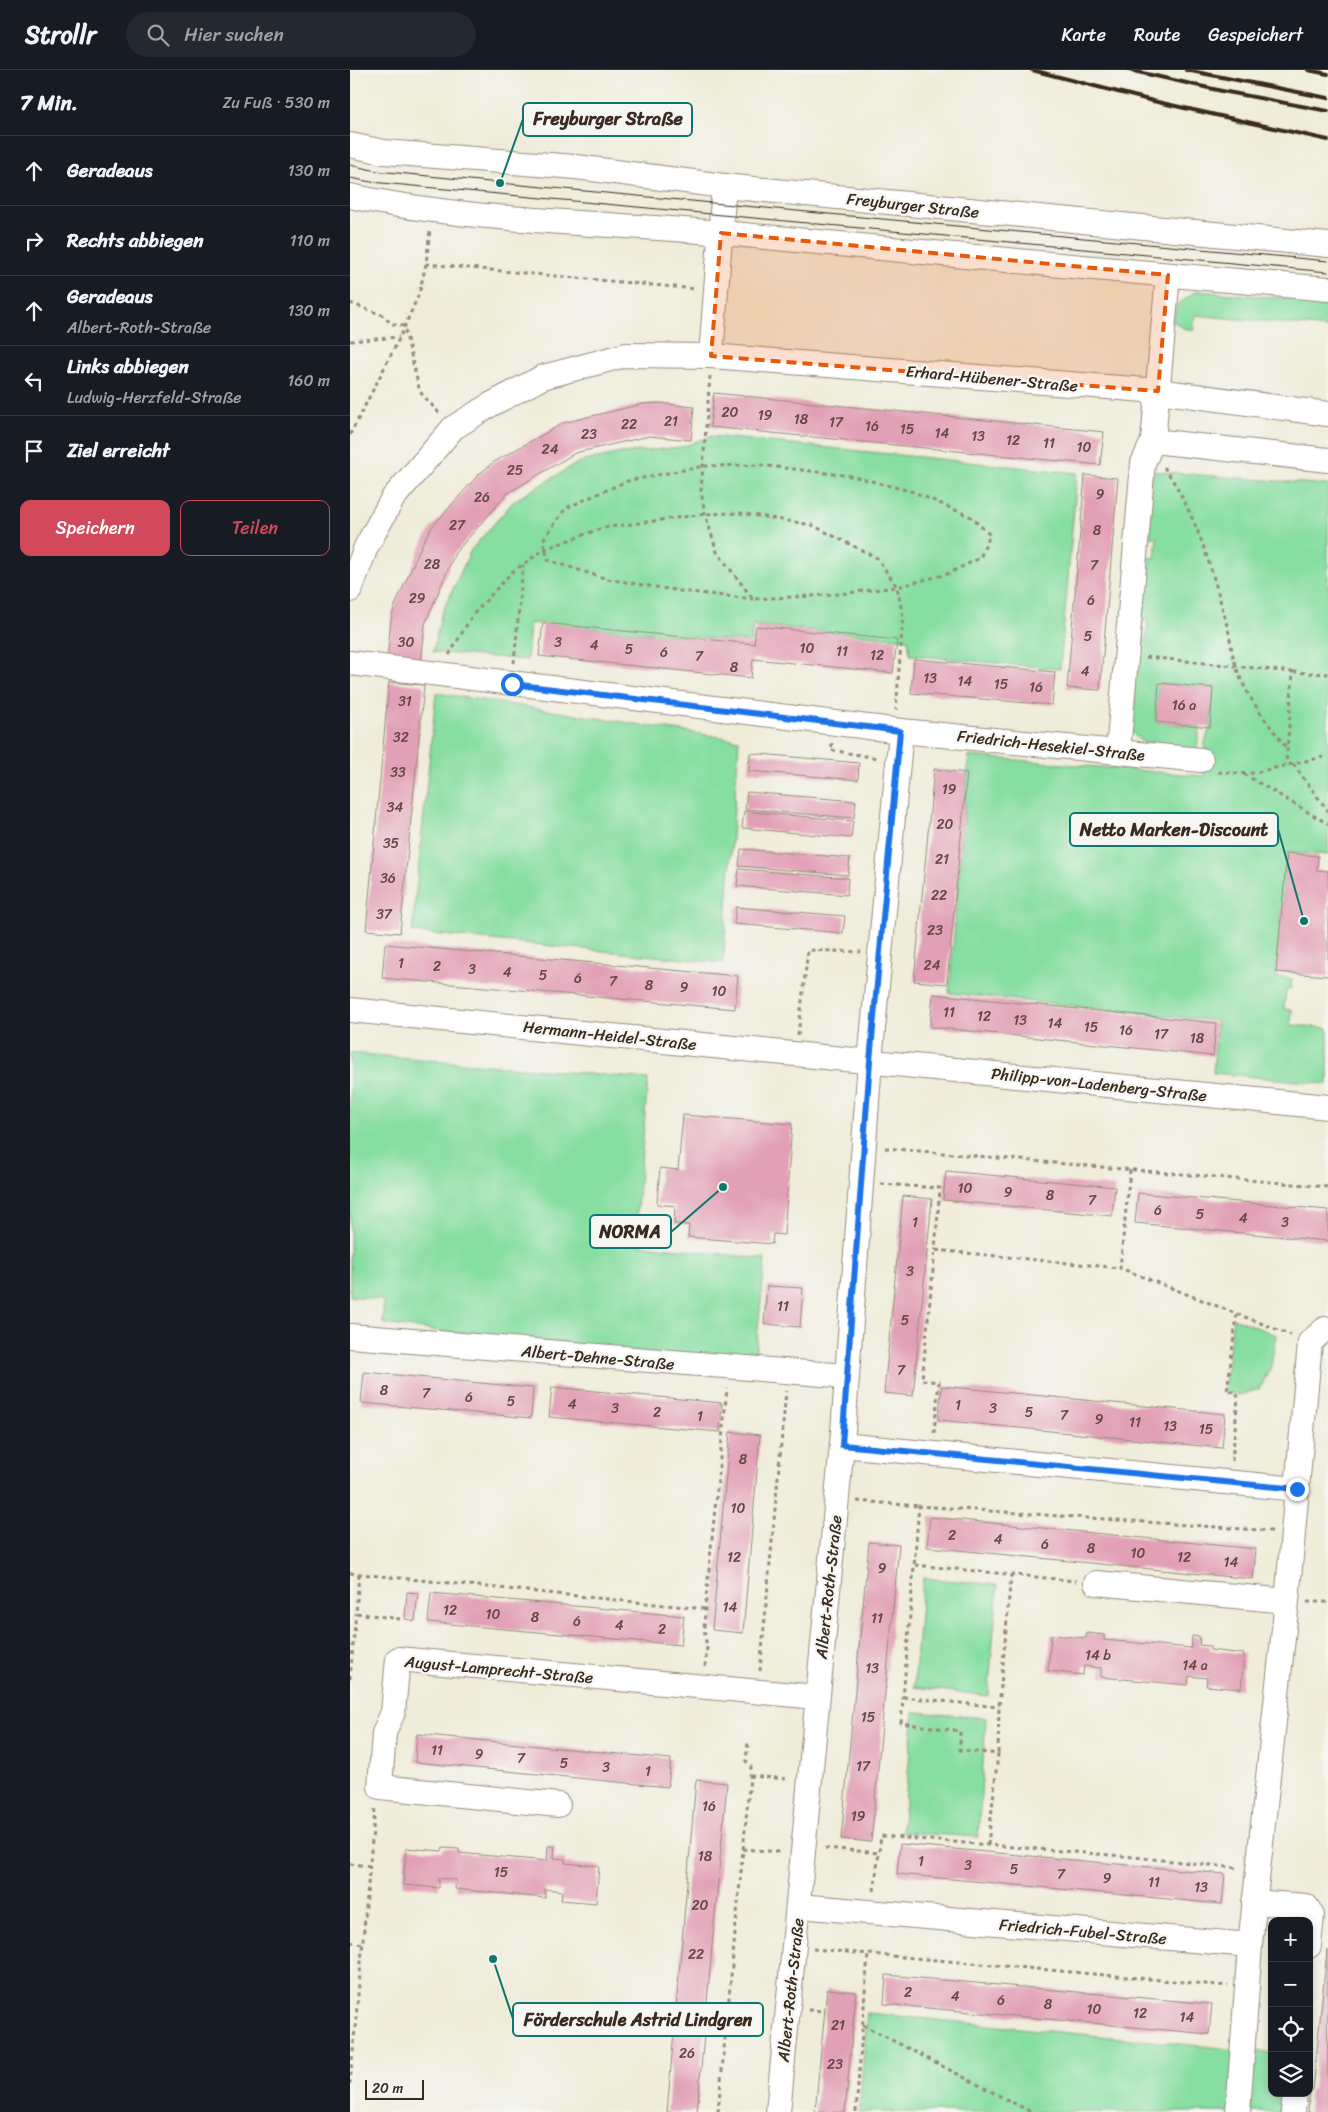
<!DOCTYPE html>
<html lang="de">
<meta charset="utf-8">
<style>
:root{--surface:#171b24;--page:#242831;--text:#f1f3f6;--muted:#9ea1a6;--line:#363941;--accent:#d1495b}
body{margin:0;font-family:Sriracha,sans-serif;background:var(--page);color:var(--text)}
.controls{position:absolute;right:15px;bottom:15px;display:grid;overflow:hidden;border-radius:10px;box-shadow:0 2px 8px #0003}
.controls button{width:45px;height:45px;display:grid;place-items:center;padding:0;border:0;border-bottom:1px solid var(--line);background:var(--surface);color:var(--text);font:25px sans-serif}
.scale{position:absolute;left:15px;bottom:12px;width:59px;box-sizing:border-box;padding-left:5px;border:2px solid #3b2a1e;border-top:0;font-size:14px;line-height:18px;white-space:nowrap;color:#3b2a1e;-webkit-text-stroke:4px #f6f6f2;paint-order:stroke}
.stop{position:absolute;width:15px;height:15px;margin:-11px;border:4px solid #1a73e8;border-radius:50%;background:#fff}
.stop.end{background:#1a73e8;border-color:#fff;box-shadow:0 1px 5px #0008}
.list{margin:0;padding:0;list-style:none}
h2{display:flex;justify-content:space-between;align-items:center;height:65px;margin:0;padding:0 20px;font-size:21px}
h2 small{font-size:16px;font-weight:400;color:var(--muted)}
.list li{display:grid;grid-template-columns:32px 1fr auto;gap:15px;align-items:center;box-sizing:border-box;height:70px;padding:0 20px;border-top:1px solid var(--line)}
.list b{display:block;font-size:19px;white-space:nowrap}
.list p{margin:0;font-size:16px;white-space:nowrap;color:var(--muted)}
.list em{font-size:16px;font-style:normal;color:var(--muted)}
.actions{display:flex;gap:10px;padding:15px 20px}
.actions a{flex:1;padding:11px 0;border:1px solid var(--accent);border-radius:10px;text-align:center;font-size:18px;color:var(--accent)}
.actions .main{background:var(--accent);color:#fff}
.icon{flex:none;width:28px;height:28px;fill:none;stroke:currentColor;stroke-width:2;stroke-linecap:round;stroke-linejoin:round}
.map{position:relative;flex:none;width:978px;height:2042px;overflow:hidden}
header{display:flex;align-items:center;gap:30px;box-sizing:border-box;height:70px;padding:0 25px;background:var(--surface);border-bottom:1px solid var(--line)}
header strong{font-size:24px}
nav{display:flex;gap:28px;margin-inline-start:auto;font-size:18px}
.search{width:350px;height:45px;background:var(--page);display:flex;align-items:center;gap:12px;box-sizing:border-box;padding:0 18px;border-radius:28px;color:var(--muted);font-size:19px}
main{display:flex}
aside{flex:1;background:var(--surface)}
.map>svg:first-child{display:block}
.green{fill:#87dea1;stroke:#618460}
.building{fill:#e2a0b6}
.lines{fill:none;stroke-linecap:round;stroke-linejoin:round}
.minor-casing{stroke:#958b7c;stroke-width:26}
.path{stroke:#958b7c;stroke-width:3;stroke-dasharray:4 4;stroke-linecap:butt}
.minor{stroke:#fff;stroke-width:24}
.tram{stroke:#3b2a1e;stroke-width:1}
.rail{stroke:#3b2a1e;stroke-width:4}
.route{stroke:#1a73e8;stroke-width:6}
.marked{fill:#e8590c;fill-opacity:0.2;stroke:#e8590c;stroke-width:4;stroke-dasharray:10 6;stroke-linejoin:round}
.labels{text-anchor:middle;stroke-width:5;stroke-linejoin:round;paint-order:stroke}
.number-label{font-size:14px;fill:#654844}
.street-label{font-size:16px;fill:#3b2a1e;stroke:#f6f6f2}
.leader{fill:none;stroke:#0f766e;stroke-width:2}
.callout-dot{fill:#0f766e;stroke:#f6f6f2;stroke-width:2}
.callout{fill:#f6f6f2;stroke:#0f766e;stroke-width:2}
.callout-label{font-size:18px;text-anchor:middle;font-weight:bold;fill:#3b2a1e}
</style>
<header>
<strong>Strollr</strong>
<div class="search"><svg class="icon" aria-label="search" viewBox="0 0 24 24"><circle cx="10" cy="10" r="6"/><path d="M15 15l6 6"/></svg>Hier suchen</div>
<nav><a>Karte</a><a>Route</a><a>Gespeichert</a></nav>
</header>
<main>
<aside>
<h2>7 Min.<small>Zu Fuß · 530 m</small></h2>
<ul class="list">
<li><svg class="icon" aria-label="ahead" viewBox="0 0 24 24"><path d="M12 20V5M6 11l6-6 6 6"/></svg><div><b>Geradeaus</b></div><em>130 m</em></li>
<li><svg class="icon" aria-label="right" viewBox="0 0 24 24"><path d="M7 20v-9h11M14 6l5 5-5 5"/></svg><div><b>Rechts abbiegen</b></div><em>110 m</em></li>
<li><svg class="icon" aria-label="ahead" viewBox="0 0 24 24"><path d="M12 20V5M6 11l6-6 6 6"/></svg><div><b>Geradeaus</b><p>Albert-Roth-Straße</p></div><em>130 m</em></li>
<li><svg class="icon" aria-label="left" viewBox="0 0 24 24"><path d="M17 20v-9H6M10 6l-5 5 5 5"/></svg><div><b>Links abbiegen</b><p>Ludwig-Herzfeld-Straße</p></div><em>160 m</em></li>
<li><svg class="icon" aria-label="arrive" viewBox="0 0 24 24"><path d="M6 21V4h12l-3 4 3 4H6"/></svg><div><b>Ziel erreicht</b></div></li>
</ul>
<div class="actions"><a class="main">Speichern</a><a>Teilen</a></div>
</aside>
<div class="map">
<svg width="978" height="2042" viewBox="0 0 978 2042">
<rect width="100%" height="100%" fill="#f6f6f2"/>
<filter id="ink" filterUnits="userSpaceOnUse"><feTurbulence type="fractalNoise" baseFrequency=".02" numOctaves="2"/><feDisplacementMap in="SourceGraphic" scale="10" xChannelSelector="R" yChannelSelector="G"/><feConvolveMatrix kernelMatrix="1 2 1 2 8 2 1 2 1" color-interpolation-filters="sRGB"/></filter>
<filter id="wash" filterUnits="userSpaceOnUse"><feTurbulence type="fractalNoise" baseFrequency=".0096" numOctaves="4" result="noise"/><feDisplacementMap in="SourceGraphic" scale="20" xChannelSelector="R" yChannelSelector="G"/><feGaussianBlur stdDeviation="1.12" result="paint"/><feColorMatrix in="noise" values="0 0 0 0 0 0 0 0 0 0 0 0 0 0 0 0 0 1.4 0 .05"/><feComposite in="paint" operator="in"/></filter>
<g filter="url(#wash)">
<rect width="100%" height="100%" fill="#efecd9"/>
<!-- green -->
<g class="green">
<path d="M846 221 978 232V258L845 245 844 260 833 258 823 251 826 236Z"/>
<path d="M361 366 727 403 710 599 560 585 558 569 403 555 401 572 180 553 177 590 83 582 91 545 121 480 164 431 229 392 271 383 332 377Z"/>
<path d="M800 401 978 415V785L937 782 926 907 942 909 941 919 936 920 934 939 942 940 941 955 978 958V1014L863 1003 867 951 599 923 619 686 854 706 855 672 860 657 863 618 809 613 806 652 850 657 846 683 792 672 783 664 778 656 786 570H796L798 551 788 549 794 487 805 488 807 468 795 466Z"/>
<path d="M86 623 389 670 373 893 62 862Z"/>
<path d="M0 983 298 1009 284 1174 415 1189 404 1300 33 1254V1230L0 1226Z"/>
<path d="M883 1248 926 1265 921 1297 909 1319 889 1325 874 1323Z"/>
<path d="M573 1508 648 1515 638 1626 564 1617Z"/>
<path d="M564 1642 636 1648 628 1767 552 1762Z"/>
<path d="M517 1943 922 1983V2023H946L944 2042H509Z"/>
</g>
<g id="blocks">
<!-- building -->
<g class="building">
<path d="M364 323 754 362 750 395 360 357Z"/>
<path d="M309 333 344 337 341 370 299 366 225 383 158 423 105 483 75 554 71 594 37 590 41 550 44 538 73 472 82 457 129 404 144 392 213 353 292 334Z"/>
<path d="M735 405 768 408 750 620 717 618Z"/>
<path d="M193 553 404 574 406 556 547 570 543 603 403 589 401 608 189 586Z"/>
<path d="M564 589 705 602 702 635 561 623Z"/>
<path d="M39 612 74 615 50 863 16 860Z"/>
<path d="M809 613 863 618 860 657 806 652Z"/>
<path d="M400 683 509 693 508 710 399 701Z"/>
<path d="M584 699 617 703 597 914 564 911Z"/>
<path d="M397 722 506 731 504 748 395 739Z"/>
<path d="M394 741 503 751 501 768 392 758Z"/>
<path d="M391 779 500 788 498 805 389 796Z"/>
<path d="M937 783 968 786 967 800 978 801V906L926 902Z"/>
<path d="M389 799 498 808 497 825 387 816Z"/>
<path d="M386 837 495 846 493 863 384 854Z"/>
<path d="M35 874 388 906 385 939 32 908Z"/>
<path d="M583 924 866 953 863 986 580 957Z"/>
<path d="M333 1045 442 1054 434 1165 423 1164 422 1174 338 1167 339 1155 324 1154 325 1136 307 1134 310 1098 328 1100Z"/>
<path d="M596 1101 765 1117 762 1146 593 1130Z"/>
<path d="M788 1123 978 1140V1171L785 1153Z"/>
<path d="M553 1126 582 1129 563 1326 534 1323Z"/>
<path d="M417 1216 453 1218 450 1257 414 1254Z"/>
<path d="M14 1302 183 1318 181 1348 11 1333Z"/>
<path d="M592 1316 875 1344 872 1378 588 1350Z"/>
<path d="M202 1317 372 1333 370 1362 199 1347Z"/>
<path d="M380 1362 410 1365 393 1563 362 1560Z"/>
<path d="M580 1447 906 1479 903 1509 577 1477Z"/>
<path d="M519 1472 549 1475 521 1772 491 1769Z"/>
<path d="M57 1522 68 1523 65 1551 55 1549Z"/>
<path d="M81 1523 334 1546 331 1575 78 1552Z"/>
<path d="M737 1563 754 1565V1570L841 1578 842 1566 850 1567 849 1575 860 1576V1580L894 1584 891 1619 856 1616 857 1608 839 1606 838 1615 751 1607V1598L734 1596 733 1605 698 1601 701 1565 736 1568Z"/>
<path d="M67 1664 321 1689 318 1717 65 1692Z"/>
<path d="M346 1710 377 1713 347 2042H317Z"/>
<path d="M550 1774 875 1804 872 1834 547 1804Z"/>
<path d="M198 1776H205L204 1788 215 1789V1793L249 1796 246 1833 211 1830 212 1821 195 1819V1828L105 1819 106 1810 89 1808V1818L53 1815 56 1778 92 1781 93 1778 109 1779V1783L197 1791Z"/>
<path d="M977 1880 978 2042H958L960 2020H963Z"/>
<path d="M536 1905 862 1934 859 1964 534 1934Z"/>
<path d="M477 1919 506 1922 495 2042H465Z"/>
</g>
</g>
</g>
<g filter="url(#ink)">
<use href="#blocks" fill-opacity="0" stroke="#958b7c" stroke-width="1"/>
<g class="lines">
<!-- minor casing -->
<g class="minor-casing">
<g id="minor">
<path d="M0 75 34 82 226 97 374 116 978 175"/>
<path d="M0 126C122 152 249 152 373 163 575 182 776 202 978 219"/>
<path d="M818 205 803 371 978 390"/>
<path d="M361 286 374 116"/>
<path d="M0 520 16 477 43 428 103 358 140 335 193 307 276 285 361 286 808 321 978 344"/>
<path d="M0 593 551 661 851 690"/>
<path d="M768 682 793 393 803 371"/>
<path d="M0 940 978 1037"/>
<path d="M0 1266 497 1306"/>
<path d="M492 1375 947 1419"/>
<path d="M746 1513 937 1531"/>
<path d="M208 1735 30 1717 34 1663 43 1642 48 1589 467 1627"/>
<path d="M904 1832 956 1836 962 1845 959 1876"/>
<path d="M449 1836 900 1875"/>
<path d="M428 2042 492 1375 520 991 551 661"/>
<path d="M888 2042 900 1875 937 1531 960 1272 975 1259H978"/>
<path d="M943 2042 945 2023"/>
</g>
</g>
<!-- path -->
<g class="path">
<path d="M76 194 346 219"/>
<path d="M0 233 32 245 42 254 54 256 70 322 89 343"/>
<path d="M0 271 49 267"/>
<path d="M360 306 351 421 355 444 367 482 403 529 480 525 547 517 553 547 546 640"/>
<path d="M0 365 50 267 69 224 76 194 80 160"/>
<path d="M814 397C847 445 862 500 877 555 881 569 881 583 886 596 896 628 919 654 938 680"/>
<path d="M99 585 122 546 162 502 195 479 252 458 355 444 390 443 462 455 527 488 547 517 597 504 630 488 640 465 621 447 564 422 501 406 410 395 354 396 277 411 216 438 193 470 198 490 257 509 330 521 403 529"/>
<path d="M796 587 943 602 936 695"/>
<path d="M164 593 173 495"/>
<path d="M943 602 978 604"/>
<path d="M482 673 481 680 527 688"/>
<path d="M943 694 978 741"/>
<path d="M868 702 898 704 978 686"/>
<path d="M894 704 978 754"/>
<path d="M448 965 458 880 511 882"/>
<path d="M535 1078 978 1117"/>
<path d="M780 1100 770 1198 941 1265"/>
<path d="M531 1114 590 1118 585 1180"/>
<path d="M584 1363 589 1312 572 1310 585 1180 770 1198"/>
<path d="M882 1391 888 1327 886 1322 877 1321 887 1244"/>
<path d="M507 1431 569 1436"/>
<path d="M565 1495 726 1511"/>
<path d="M0 1503 355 1539"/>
<path d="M9 1504 6 1543 50 1549"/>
<path d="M957 1532H978"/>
<path d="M355 1597 357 1577 354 1560 355 1539 377 1318"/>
<path d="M410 1601 436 1321"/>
<path d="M0 1609 6 1543"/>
<path d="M553 1627 649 1637"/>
<path d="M648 1683 649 1637 661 1505"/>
<path d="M400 1706 439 1709"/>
<path d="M638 1775 648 1684 610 1680V1661L551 1653 569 1436 923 1461"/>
<path d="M475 1778 529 1783"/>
<path d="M393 1779 432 1782"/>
<path d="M0 1794 20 1796"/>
<path d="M524 1821 531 1766 784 1787 888 1798"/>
<path d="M0 1872 13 1874"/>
<path d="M463 1879 878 1916"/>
<path d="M458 1940 475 1941"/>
<path d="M513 1955 681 2042"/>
<path d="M0 2014 25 1737"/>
<path d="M368 2042 401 1697 396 1691 398 1673"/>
<path d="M506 2042 518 1884"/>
</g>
<!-- minor -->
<use href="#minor" class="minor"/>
<!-- tram -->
<g class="tram">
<path d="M0 95 27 101 150 113 978 191"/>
<path d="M0 108 21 112 978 202"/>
</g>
<!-- rail -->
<g class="rail">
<path d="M682 0 803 31 978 70"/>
<path d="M779 0 872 21 978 41"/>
<path d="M836 0 978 28"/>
<path d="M958 0 978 4"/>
</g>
</g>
</g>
<g class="lines" filter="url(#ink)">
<!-- route -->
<path class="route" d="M162 614 550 661 520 991 492 1375 947 1419"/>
</g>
<!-- marked area -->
<path class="marked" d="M371 163 818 205 808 321 361 286Z"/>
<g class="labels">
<!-- number labels -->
<g class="number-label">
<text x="380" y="347">20</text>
<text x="415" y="350">19</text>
<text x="451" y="354">18</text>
<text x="321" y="356">21</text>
<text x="486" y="357">17</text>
<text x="279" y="359">22</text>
<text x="522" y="361">16</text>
<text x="557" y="364">15</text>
<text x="592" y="368">14</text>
<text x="239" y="369">23</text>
<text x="628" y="371">13</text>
<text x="663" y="375">12</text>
<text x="699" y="378">11</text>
<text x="734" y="382">10</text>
<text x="200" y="384">24</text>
<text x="165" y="405">25</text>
<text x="750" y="429">9</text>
<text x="132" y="432">26</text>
<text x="107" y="460">27</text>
<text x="747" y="465">8</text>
<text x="82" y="499">28</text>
<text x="744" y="500">7</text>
<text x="67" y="533">29</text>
<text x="741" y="535">6</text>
<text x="738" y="571">5</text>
<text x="56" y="577">30</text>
<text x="208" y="577">3</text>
<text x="244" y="580">4</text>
<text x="457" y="583">10</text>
<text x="279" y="584">5</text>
<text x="492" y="586">11</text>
<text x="314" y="587">6</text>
<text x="527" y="590">12</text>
<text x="349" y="591">7</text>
<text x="384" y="602">8</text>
<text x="735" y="606">4</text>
<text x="580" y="613">13</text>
<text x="615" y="616">14</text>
<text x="651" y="619">15</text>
<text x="686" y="622">16</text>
<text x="55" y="636">31</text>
<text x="834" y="640">16 a</text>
<text x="51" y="672">32</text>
<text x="48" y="707">33</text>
<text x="599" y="724">19</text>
<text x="45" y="742">34</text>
<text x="595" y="759">20</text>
<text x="41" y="778">35</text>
<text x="592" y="794">21</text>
<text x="38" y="813">36</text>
<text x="589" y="830">22</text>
<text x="34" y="849">37</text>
<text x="585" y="865">23</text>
<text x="51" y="898">1</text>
<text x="582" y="900">24</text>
<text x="87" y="901">2</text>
<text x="122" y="904">3</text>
<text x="157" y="907">4</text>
<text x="193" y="910">5</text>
<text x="228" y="913">6</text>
<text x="263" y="916">7</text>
<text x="299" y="920">8</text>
<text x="334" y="922">9</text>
<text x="369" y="926">10</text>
<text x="599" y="947">11</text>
<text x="634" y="951">12</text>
<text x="670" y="955">13</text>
<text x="705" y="958">14</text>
<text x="741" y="962">15</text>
<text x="776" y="965">16</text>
<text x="811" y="969">17</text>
<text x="847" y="973">18</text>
<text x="615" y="1123">10</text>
<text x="658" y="1127">9</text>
<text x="700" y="1130">8</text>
<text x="742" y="1135">7</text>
<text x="808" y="1145">6</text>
<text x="850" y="1149">5</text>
<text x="893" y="1153">4</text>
<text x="565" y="1157">1</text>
<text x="935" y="1157">3</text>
<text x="560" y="1206">3</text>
<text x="433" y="1241">11</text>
<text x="555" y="1255">5</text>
<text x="551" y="1305">7</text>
<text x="34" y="1325">8</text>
<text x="76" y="1328">7</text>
<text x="119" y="1332">6</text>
<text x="161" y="1336">5</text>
<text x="222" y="1339">4</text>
<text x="608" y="1340">1</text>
<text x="265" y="1343">3</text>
<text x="643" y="1343">3</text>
<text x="307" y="1347">2</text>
<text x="679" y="1347">5</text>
<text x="714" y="1350">7</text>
<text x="350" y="1351">1</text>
<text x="749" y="1354">9</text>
<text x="785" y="1357">11</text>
<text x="820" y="1361">13</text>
<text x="856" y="1364">15</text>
<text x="393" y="1394">8</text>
<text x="388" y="1443">10</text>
<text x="602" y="1470">2</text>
<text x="648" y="1474">4</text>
<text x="695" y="1479">6</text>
<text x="741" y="1483">8</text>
<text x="788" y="1488">10</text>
<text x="384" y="1492">12</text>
<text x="834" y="1492">12</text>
<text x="881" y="1497">14</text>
<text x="532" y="1503">9</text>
<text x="380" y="1542">14</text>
<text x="100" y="1545">12</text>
<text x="143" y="1549">10</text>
<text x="185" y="1552">8</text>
<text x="527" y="1553">11</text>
<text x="227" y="1556">6</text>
<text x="269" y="1560">4</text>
<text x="312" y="1564">2</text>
<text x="748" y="1590">14 b</text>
<text x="845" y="1600">14 a</text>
<text x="522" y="1603">13</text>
<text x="518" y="1652">15</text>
<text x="87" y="1685">11</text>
<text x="129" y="1689">9</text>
<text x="171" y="1693">7</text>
<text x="214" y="1698">5</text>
<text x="513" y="1701">17</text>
<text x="256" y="1702">3</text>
<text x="298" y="1706">1</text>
<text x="359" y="1741">16</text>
<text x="508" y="1751">19</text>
<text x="355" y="1791">18</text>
<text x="571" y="1796">1</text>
<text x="618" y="1800">3</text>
<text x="664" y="1804">5</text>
<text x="151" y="1807">15</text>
<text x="711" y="1809">7</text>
<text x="757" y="1813">9</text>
<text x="804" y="1817">11</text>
<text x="851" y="1822">13</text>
<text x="350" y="1840">20</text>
<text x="346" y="1889">22</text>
<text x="558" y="1927">2</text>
<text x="605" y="1931">4</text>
<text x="651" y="1935">6</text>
<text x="698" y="1939">8</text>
<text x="744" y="1944">10</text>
<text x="790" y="1948">12</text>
<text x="837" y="1952">14</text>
<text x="488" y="1960">21</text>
<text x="337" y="1988">26</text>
<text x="485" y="1999">23</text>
</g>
<!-- street labels -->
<g class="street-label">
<text transform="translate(563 135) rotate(6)" y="6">Freyburger Straße</text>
<text transform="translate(642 308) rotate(5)" y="6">Erhard-Hübener-Straße</text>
<text transform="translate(701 675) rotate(6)" y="6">Friedrich-Hesekiel-Straße</text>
<text transform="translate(260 965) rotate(6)" y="6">Hermann-Heidel-Straße</text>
<text transform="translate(749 1014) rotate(6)" y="6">Philipp-von-Ladenberg-Straße</text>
<text transform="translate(248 1287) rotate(5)" y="6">Albert-Dehne-Straße</text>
<text transform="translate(478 1517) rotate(-84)" y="6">Albert-Roth-Straße</text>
<text transform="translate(149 1599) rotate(5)" y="6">August-Lamprecht-Straße</text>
<text transform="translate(733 1861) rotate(5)" y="6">Friedrich-Fubel-Straße</text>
<text transform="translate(440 1920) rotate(-84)" y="6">Albert-Roth-Straße</text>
</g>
</g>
<!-- callouts -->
<path class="leader" d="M150 113L173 49M954 851L928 759M373 1117L321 1162M143 1889L163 1949"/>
<g class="callout-dot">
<circle cx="150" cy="113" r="5"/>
<circle cx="954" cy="851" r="5"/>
<circle cx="373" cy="1117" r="5"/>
<circle cx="143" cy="1889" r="5"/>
</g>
<g class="callout">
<rect x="173" y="33" width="169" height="33" rx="5"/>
<rect x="720" y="743" width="208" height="33" rx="5"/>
<rect x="240" y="1145" width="81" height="33" rx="5"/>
<rect x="163" y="1933" width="250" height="33" rx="5"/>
</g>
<g class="callout-label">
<text x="258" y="55">Freyburger Straße</text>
<text x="824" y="766">Netto Marken-Discount</text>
<text x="280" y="1168">NORMA</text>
<text x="288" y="1956">Förderschule Astrid Lindgren</text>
</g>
</svg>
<div class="controls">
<button>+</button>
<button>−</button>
<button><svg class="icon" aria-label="locate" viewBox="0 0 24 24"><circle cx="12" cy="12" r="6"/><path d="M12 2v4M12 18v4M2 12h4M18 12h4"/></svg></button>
<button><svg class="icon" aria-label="layers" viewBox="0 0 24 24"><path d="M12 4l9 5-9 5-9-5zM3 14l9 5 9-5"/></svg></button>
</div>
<div class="scale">20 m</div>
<div class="stop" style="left:162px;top:614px"></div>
<div class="stop end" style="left:947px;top:1419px"></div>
</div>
</main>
